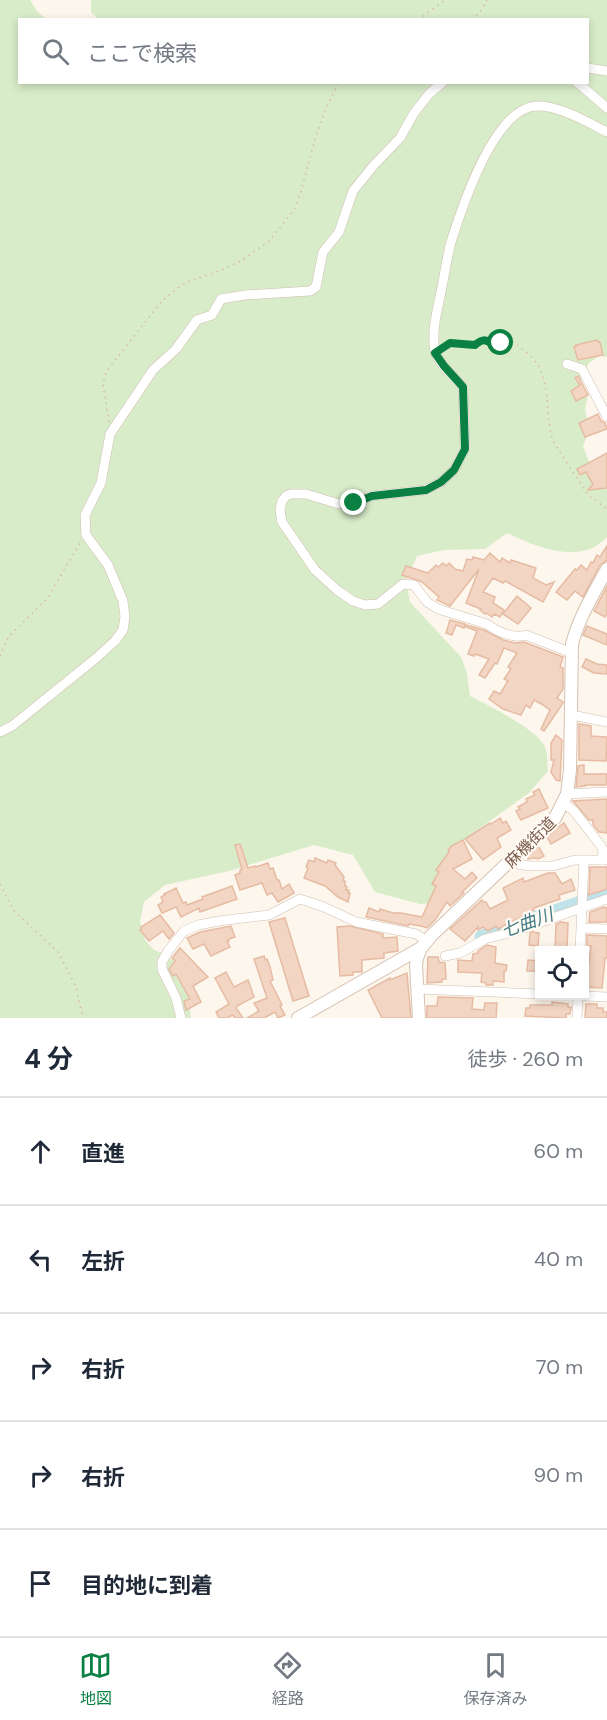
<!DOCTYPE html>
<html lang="ja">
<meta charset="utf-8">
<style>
:root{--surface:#fff;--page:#f2f2f3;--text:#1f2937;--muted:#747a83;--line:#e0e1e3;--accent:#0b8043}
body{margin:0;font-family:"DM Sans","Noto Sans JP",sans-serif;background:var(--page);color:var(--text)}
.controls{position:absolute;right:18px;bottom:18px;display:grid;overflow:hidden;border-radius:0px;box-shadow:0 3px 9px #0003}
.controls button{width:54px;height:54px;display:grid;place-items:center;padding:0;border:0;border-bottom:2px solid var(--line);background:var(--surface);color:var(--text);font:30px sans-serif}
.stop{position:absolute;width:18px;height:18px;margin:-14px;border:4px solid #0b8043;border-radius:50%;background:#fff}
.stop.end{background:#0b8043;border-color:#fff;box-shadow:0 2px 6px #0008}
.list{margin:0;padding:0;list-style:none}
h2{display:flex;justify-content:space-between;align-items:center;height:78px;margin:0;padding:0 24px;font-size:26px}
h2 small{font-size:20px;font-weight:400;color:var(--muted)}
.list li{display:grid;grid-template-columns:39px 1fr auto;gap:18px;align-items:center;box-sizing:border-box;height:108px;padding:0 24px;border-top:2px solid var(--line)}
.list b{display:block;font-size:22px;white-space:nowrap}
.list em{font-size:20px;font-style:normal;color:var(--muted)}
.icon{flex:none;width:33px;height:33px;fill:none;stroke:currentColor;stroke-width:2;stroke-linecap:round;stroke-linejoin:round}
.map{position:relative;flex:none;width:607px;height:1018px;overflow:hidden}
.search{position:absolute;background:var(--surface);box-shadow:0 3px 9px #0003;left:18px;right:18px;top:18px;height:66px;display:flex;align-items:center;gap:15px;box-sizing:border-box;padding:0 21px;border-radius:0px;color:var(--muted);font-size:22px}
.sheet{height:618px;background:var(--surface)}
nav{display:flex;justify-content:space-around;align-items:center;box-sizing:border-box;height:84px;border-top:2px solid var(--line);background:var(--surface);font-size:16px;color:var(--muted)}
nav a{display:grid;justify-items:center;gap:3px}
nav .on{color:var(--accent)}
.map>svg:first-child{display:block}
.green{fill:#d8ecc9}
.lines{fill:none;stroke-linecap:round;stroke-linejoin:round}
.river{stroke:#bfe3e8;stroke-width:15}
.building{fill:#f3d5c3;stroke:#e6bba3;stroke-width:1.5}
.street-casing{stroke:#d1beb0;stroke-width:10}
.secondary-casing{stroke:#d6c0b0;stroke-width:14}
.path{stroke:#d9b8a5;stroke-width:1.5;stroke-dasharray:1.5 4.5;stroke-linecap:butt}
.street{stroke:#fff;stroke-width:9}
.secondary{stroke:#fff;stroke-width:12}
.route{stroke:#0b8043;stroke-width:8}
.labels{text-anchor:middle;stroke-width:4.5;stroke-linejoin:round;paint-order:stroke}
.street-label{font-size:16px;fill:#7a5c4d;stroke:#fffaf3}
.water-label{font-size:18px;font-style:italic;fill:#437c86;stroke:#fffaf3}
</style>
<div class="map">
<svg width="607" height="1018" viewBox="0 0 607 1018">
<rect width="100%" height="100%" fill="#fdf6ec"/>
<!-- green -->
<path class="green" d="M0 0H30L37 11 46 19 20 20V82H588V20H99L91 12V0H607V357L599 356 589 363 581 381 588 395 585 410 590 428 583 446 591 467 607 487V537C581 566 537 547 507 533L485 549 444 550 417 556 406 580 410 602 461 657 467 673 470 696C489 706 536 728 545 747 548 755 547 763 548 771L529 793 462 841 434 903 420 904 375 892 353 855 314 845 229 871 165 885 144 902 140 921 145 940 154 950 165 954 173 961 186 979 191 1018H0Z"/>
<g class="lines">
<!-- river -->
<path class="river" d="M482 937 607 894"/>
</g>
<!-- building -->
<g class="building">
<path d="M597 340 598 342H600L603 355 578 360 574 347 577 346 576 345Z"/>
<path d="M578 376 588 395 576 401 571 391 580 385 575 378Z"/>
<path d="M598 414 601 421 605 423 607 429 585 437 579 423Z"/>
<path d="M607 453V488L588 490 593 484 586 472 580 475 577 469Z"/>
<path d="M607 546V560L600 565 583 597 575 591 567 600 556 592 575 569 577 570 581 565 587 570 591 562 593 563 597 555 600 557Z"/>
<path d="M490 553 500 562 502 558 510 563 511 560 536 568 533 578 546 585 554 582 543 602 505 581 503 583 493 578 483 592 495 597 493 603 504 610 500 617 494 614 492 617 486 613 485 614 480 610 481 609 466 603 479 569 450 606 437 600 439 597 422 582 402 575 406 566 428 573 436 565 438 567 443 563 446 566 449 563 455 569 463 571 467 559 472 560 473 557 484 560Z"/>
<path d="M607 586V614L605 617 594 611Z"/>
<path d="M517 596 531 608 518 624 503 614Z"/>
<path d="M450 620 465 624 464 628 456 625 452 635 446 633Z"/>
<path d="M466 625 484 630 503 640 515 643 524 642 563 657 560 667 563 668V689L557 698 563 702V703L544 731 541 729 550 710 543 705 534 700 530 708 526 705 521 715 503 709 489 699 494 691 500 694 508 681 504 679 511 669 508 667 517 653 504 648 497 664 495 663 485 678 479 675 489 659 475 654 474 656 468 654 477 631 466 627Z"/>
<path d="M587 626 607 634V645L583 635Z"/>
<path d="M586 659 597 664 607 665V674L594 673 582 667Z"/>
<path d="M579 724 591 726V736L607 737 606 761 579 760Z"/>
<path d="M556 735 562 740 560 781 556 780 551 772 554 760H551V743Z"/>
<path d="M584 765V774H607L606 785H585V786L576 787 578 766Z"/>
<path d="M539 789 548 808 521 820 516 811 520 809 518 807 527 802 526 799 535 795 533 792Z"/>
<path d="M607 799V833L599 832 593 825V820H589L573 801Z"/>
<path d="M500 818 503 823 506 821 511 830 497 838 501 847 483 860 465 839 490 823 491 824Z"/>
<path d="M564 823 570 833 551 844 547 837 558 827Z"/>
<path d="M463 840 472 859 453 869 465 879 472 872 477 878 462 892 464 893 450 906 447 902 435 920 427 928 421 926 409 924 408 926 366 917 369 908 379 912 380 909 393 913H401L422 917 436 886 432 884 439 872 436 870 449 852 448 850 450 848V847Z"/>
<path d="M240 844 248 868 255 866 256 867 268 863 270 869 273 868 277 880H279L282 889 289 884 294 893 278 902 272 893 267 895 262 883 240 890 235 875 240 873V870L242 869 235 845Z"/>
<path d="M538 846 544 856 538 859 535 858 528 859 527 856Z"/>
<path d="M315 858 327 863 328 860 336 863 335 865 344 877 343 881H345V886L347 887 346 890H349L348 893H350L348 902 338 897 325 886 304 878 308 868 306 867 309 860 314 862Z"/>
<path d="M590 867H607V889L589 895Z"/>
<path d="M548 873H555L562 884 571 879 575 890 559 895 560 899 534 908V910L526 913 527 914 498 929 496 926 488 931 483 927 478 930V927L465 941 450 929 482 900 483 902H486L490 909 508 900 503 888 523 878 524 882Z"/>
<path d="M232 886 237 899 200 912 199 908 181 917 176 907 162 913 158 905 163 902 161 897 165 895 164 894 176 888 183 903 186 902 187 905 203 899 202 897Z"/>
<path d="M604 907 607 908V922H589L590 912Z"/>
<path d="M160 915 174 933 169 939 163 931 149 941 140 930 142 929 141 927Z"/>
<path d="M285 918 309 996 293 1001 269 922Z"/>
<path d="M561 922 568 923 567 949 555 948 556 924Z"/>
<path d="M231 926 235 937 229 939V941H227L230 947 211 956 204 944 193 949 187 938 200 932Z"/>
<path d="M350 926 383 934V938L397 937 398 951 384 953V958L362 960V972H353V975L340 976 337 927Z"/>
<path d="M532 932 539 933 538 946 529 945 530 933Z"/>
<path d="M587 935 607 936V958H605L602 988 586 987 591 946H587Z"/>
<path d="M487 945 496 947 495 963 507 965 506 971H504V982L493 981V985H486V983L481 982 482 973 458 972V960L472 961 473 954 478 953V951Z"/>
<path d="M180 948 208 977 193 986 201 1002 186 1010 184 1001 190 999 176 974 173 976 169 969 175 961 172 958Z"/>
<path d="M264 956 265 960 267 959 270 967 273 980 270 981 282 1005 280 1006 285 1015 278 1018 275 1012 264 1018H247L259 1011 254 1003 267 998 254 959Z"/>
<path d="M428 957H438L439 962 445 963 446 979H442V982L427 983Z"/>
<path d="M528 960 540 961V971H527Z"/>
<path d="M226 972 234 987 248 980 254 997 237 1006 236 1008 243 1018H235L233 1015 227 1018H219L216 1012 229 1004 215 978Z"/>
<path d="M407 973 411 1018H382L368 990 390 978V980Z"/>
<path d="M438 997 473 998 472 1009 484 1010 485 1003H497L496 1018H427V1006H437Z"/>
<path d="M552 1002 568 1004V1007H571L570 1014H566V1018L525 1016 526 1008H530V1005H552Z"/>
<path d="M586 1004H597V1008H603V1012H607V1018H585Z"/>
</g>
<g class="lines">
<!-- street casing -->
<g class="street-casing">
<g id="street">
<path d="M588 68 607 71"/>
<path d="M577 82 607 108"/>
<path d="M567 364 582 369 607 417"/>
<path d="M572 653 526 635C514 639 497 632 487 624L438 609 427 602 414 585 403 584 378 604 365 605 353 601 337 590 315 570 282 522 280 510 282 501 286 496 291 494H306L339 504 354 503 372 496 425 490 441 482 454 470 465 449 463 387C455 378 437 362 435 351 431 330 438 308 442 287 445 272 447 257 451 242 462 207 491 118 530 107 552 101 587 122 607 132"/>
<path d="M572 715 607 722"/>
<path d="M0 732 12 726 95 659 115 641 123 630 125 617 123 601 108 565 86 535 85 515 101 483 110 434 153 370 176 349 197 320 212 315 221 299 245 295 310 291 316 287 323 252 339 232 353 191 374 165 400 138 414 113 429 94 443 82"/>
<path d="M567 794 607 792"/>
<path d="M564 803 574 811 601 846 603 850 602 860"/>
<path d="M509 863 531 866H553L575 860H607"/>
<path d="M582 928 607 929"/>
<path d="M580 951 584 860"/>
<path d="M445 956 460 953 485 939 516 931 607 899"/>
<path d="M418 989 540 994"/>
<path d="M584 996 607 997"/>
<path d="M181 1018 176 998 162 969V962L168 951 184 931 198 925 219 921 269 915 300 899 324 907 356 922 416 934 427 941"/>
<path d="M577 1018 578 996"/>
</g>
</g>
<!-- secondary casing -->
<g class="secondary-casing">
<g id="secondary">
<path d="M298 1018 421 948 432 935 555 818 567 794 570 770 572 644C579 617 594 593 607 569"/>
<path d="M419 1018 416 965 417 958 421 948"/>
</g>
</g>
<!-- path -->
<g class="path">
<path d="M418 20 445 0"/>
<path d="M472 20 480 12 487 0"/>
<path d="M444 347 450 343 475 345C482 339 485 339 492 344L512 341C521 348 531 355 537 364 552 387 544 419 554 443L588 495 607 509"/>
<path d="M109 422 103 384 106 372 161 302 174 291 187 282 219 271 241 261 269 241 294 210 300 195 315 139 327 106 339 82"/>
<path d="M0 656 8 637 47 599 80 543"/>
<path d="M0 884 13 910 58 952 76 987 83 1018"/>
</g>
<!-- street -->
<use href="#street" class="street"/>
<!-- secondary -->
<use href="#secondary" class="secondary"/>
</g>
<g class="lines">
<!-- route -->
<path class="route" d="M354 503 372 496 426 490 441 482 454 470 465 449 463 387 444 366 435 353 450 343 475 345C482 339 485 339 492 344L501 343"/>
</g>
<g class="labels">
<!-- street labels -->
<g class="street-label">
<text transform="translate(530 842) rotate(-45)" y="6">麻機街道</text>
</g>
<!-- water labels -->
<g class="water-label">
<text transform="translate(527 923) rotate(-20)" y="6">七曲川</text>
</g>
</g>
</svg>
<div class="controls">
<button><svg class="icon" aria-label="locate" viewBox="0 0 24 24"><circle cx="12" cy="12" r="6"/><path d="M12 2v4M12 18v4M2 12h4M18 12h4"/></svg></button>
</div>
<div class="stop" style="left:501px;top:343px"></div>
<div class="stop end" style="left:354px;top:503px"></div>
<div class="search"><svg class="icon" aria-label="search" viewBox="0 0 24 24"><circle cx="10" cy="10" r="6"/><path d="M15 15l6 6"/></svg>ここで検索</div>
</div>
<section class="sheet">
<h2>4 分<small>徒歩 · 260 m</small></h2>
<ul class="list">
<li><svg class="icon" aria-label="ahead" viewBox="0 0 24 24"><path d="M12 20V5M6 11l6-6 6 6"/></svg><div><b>直進</b></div><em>60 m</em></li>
<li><svg class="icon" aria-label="left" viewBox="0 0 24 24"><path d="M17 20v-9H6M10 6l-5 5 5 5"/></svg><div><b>左折</b></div><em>40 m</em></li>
<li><svg class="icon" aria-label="right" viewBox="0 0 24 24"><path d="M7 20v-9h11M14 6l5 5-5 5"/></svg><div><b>右折</b></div><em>70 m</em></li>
<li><svg class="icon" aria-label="right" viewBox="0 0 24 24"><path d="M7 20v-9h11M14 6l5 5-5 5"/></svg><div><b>右折</b></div><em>90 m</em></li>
<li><svg class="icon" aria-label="arrive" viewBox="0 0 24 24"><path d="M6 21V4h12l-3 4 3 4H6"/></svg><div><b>目的地に到着</b></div></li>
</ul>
</section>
<nav>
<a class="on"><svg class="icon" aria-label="map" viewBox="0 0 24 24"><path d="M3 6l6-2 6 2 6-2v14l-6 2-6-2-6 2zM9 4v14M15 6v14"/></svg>地図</a>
<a><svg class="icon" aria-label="directions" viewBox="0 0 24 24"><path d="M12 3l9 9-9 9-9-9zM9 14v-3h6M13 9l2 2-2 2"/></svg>経路</a>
<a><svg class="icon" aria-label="saved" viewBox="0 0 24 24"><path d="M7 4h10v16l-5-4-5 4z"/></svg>保存済み</a>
</nav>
